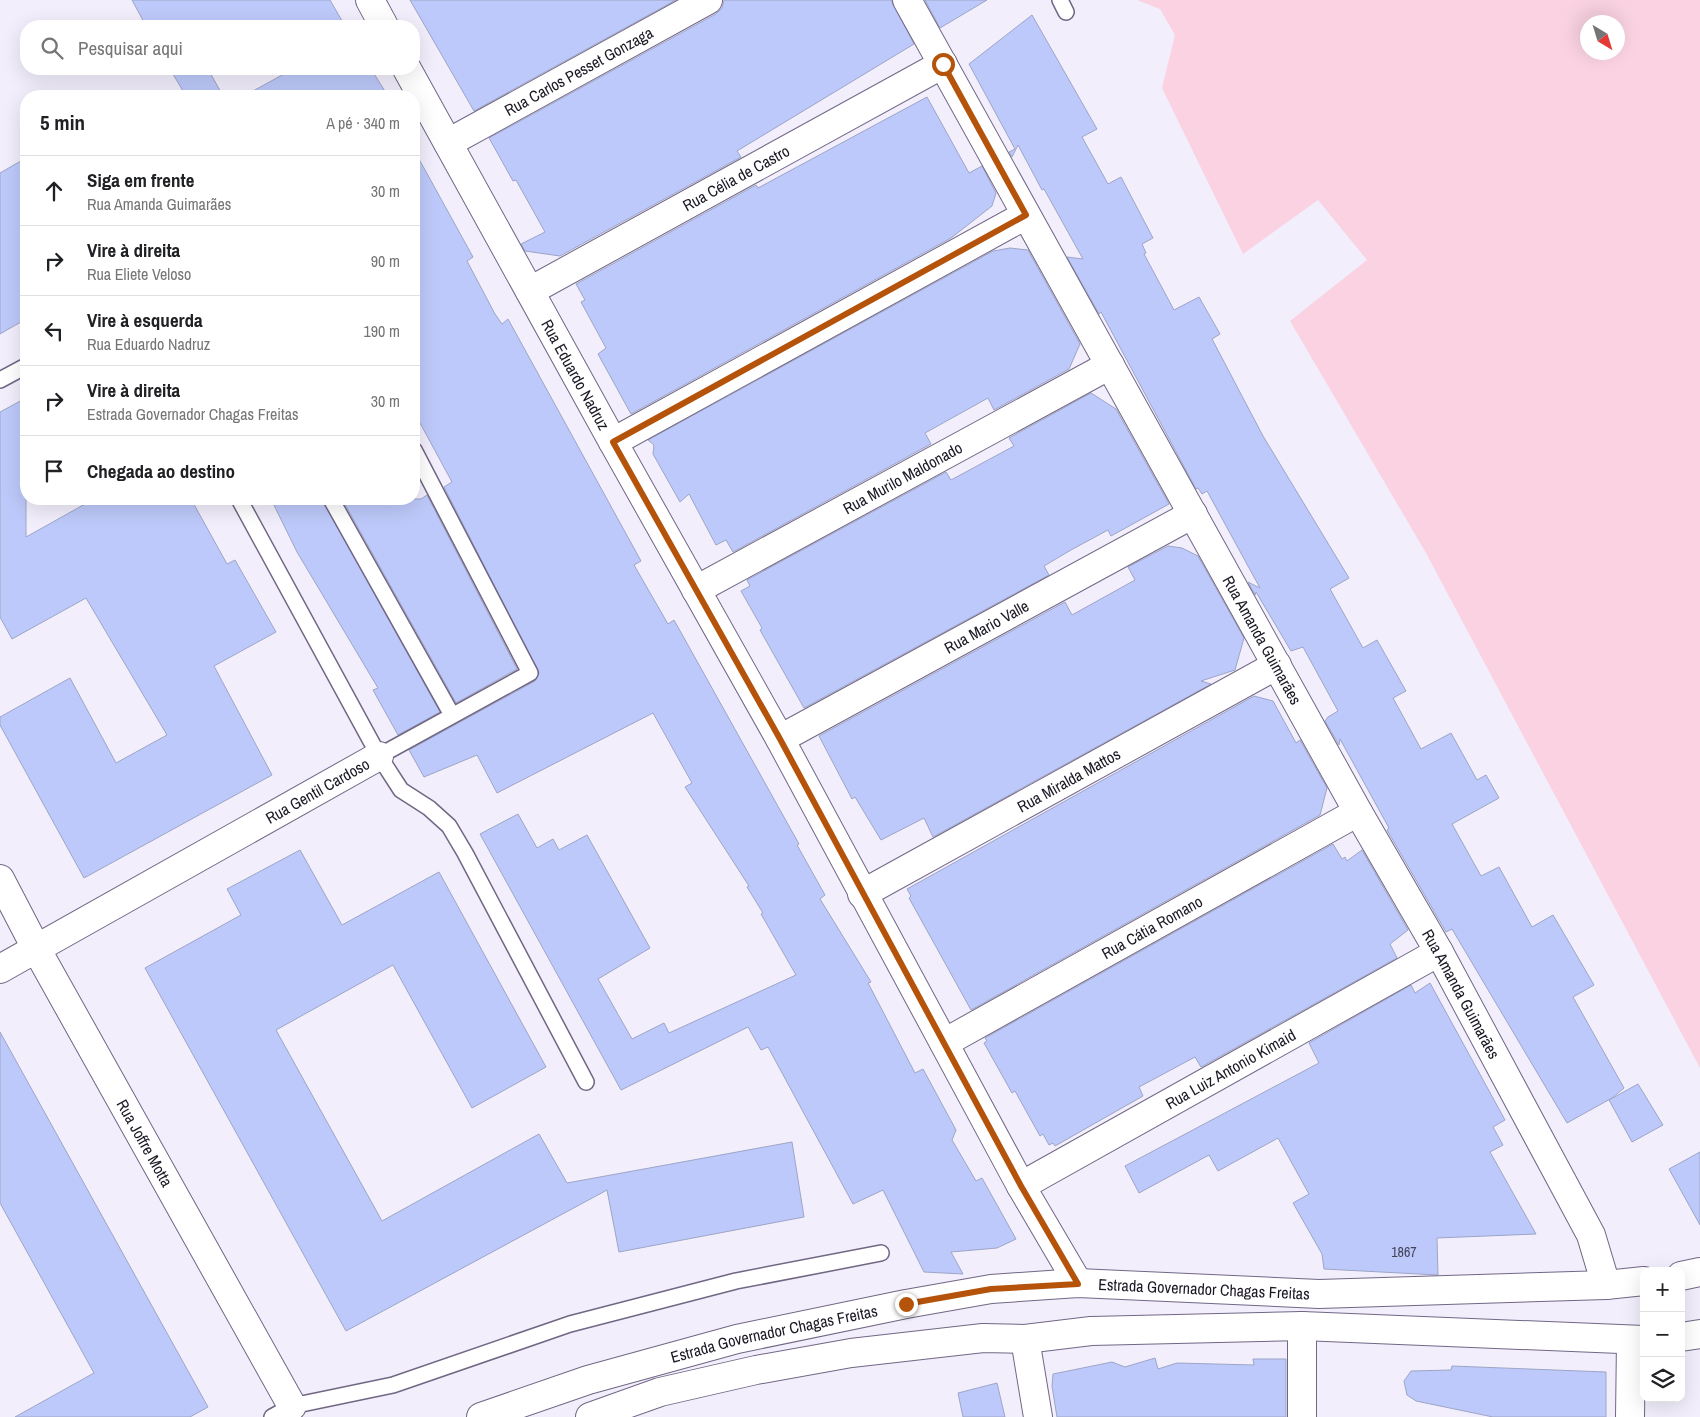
<!DOCTYPE html>
<html lang="pt">
<meta charset="utf-8">
<style>
:root{--surface:#fff;--page:#f6f6f6;--text:#202124;--muted:#757577;--line:#e0e0e0}
body{margin:0;font-family:"Archivo Narrow",sans-serif;background:var(--page);color:var(--text)}
.controls{position:absolute;right:15px;bottom:15px;display:grid;overflow:hidden;border-radius:10px;box-shadow:0 5px 20px #0002}
.controls button{width:45px;height:45px;display:grid;place-items:center;padding:0;border:0;border-bottom:1px solid var(--line);background:var(--surface);color:var(--text);font:25px sans-serif}
.compass{position:absolute;left:1580px;top:15px;width:45px;height:45px;border-radius:50%;background:var(--surface);box-shadow:0 5px 20px #0002;rotate:142deg}
.stop{position:absolute;width:15px;height:15px;margin:-11px;border:4px solid #b45309;border-radius:50%;background:#fff}
.stop.end{background:#b45309;border-color:#fff;box-shadow:0 1px 5px #0008}
.list{margin:0;padding:0;list-style:none}
h2{display:flex;justify-content:space-between;align-items:center;height:65px;margin:0;padding:0 20px;font-size:21px}
h2 small{font-size:16px;font-weight:400;color:var(--muted)}
.list li{display:grid;grid-template-columns:32px 1fr auto;gap:15px;align-items:center;box-sizing:border-box;height:70px;padding:0 20px;border-top:1px solid var(--line)}
.list b{display:block;font-size:19px;white-space:nowrap}
.list p{margin:0;font-size:16px;white-space:nowrap;color:var(--muted)}
.list em{font-size:16px;font-style:normal;color:var(--muted)}
.icon{flex:none;width:28px;height:28px;fill:none;stroke:currentColor;stroke-width:2;stroke-linecap:round;stroke-linejoin:round}
.map{position:relative;flex:none;width:1700px;height:1417px;overflow:hidden}
.search{position:absolute;background:var(--surface);box-shadow:0 5px 20px #0002;left:20px;top:20px;width:400px;height:55px;display:flex;align-items:center;gap:12px;box-sizing:border-box;padding:0 18px;border-radius:20px;color:var(--muted);font-size:19px}
.panel{position:absolute;background:var(--surface);box-shadow:0 5px 20px #0002;left:20px;top:90px;width:400px;height:415px;border-radius:20px}
.map>svg:first-child{display:block}
.green{fill:#fad2e2;fill-rule:evenodd}
.building{fill:#bdc9fa;stroke:#9da5c6}
.lines{fill:none;stroke-linecap:round;stroke-linejoin:round}
.lane-casing{stroke:#716785;stroke-width:18}
.street-casing{stroke:#716785;stroke-width:30}
.secondary-casing{stroke:#716785;stroke-width:30}
.lane{stroke:#fff;stroke-width:15}
.street{stroke:#fff;stroke-width:28}
.secondary{stroke:#fff;stroke-width:28}
.route{stroke:#b45309;stroke-width:6}
.labels{text-anchor:middle;stroke-width:4;stroke-linejoin:round;paint-order:stroke}
.number-label{font-size:14px;fill:#44445a}
.street-label{font-size:16px;fill:#1c1824;stroke:#fefefe}
</style>
<div class="map">
<svg width="1700" height="1417" viewBox="0 0 1700 1417">
<rect width="100%" height="100%" fill="#f2eefc"/>
<!-- green -->
<path class="green" d="M1137 0H1700V1068L1426 553 1290 321 1367 260 1318 200 1243 254 1162 88 1175 35 1160 9ZM1588 22H1618V52H1588Z"/>
<!-- building -->
<g class="building">
<path d="M132 0H330L345 26H146Z"/>
<path d="M410 0H676L474 111Z"/>
<path d="M724 0H891L914 44 737 151 741 157 560 256 525 251 521 244 545 232 516 180 513 181 489 138 716 14 722 8Z"/>
<path d="M925 0H987L940 28Z"/>
<path d="M1032 15 1097 129 1082 137 1108 184 1121 177 1153 238 1142 244 1146 253 1144 254 1174 310 1199 297 1220 334 1212 339 1263 436 1349 578 1330 589 1363 648 1377 640 1406 691 1393 698 1421 749 1451 733 1477 780 1486 775 1499 798 1452 824 1481 876 1499 867 1532 927 1553 915 1594 985 1573 997 1624 1088 1612 1098 1567 1123 1452 929 1446 932 1387 830 1389 828 1340 739 1339 745 1325 721 1328 717 1338 711 1303 647 1291 651 1256 592 1255 595 1248 582 1260 588 1207 491 1202 494 1198 488 1196 489 1101 312 1099 314 1067 257 1083 259 1044 189 1042 190 1018 145 1012 157 1009 152 1015 149 969 64Z"/>
<path d="M170 69H208L223 96H186Z"/>
<path d="M293 69H371L388 96H244Z"/>
<path d="M927 97 969 173 982 166 996 193 992 206 951 238 631 414 598 354 606 348 581 302 585 300 576 284 756 185 758 188Z"/>
<path d="M414 150 473 257 467 261 495 314 502 324 508 319 641 561 634 565 668 624 674 620 799 844 797 845 825 895 820 899 871 982 868 983 915 1073 923 1069 956 1130 952 1140 976 1181 982 1178 1016 1239 997 1248 951 1252 963 1274 924 1272 883 1190 853 1204 768 1047 761 1050 748 1027 621 1090 480 834 518 814 537 848 553 839 559 850 587 835 650 948 598 979 632 1039 664 1023 669 1033 796 975 761 914 763 913 747 887 749 886 685 787 692 783 653 713 497 793 477 755 424 777 409 750 535 681 539 673 444 487 452 482 414 412Z"/>
<path d="M26 158V319L0 334V173Z"/>
<path d="M1010 248 1028 250 1080 344 1069 369 994 410 988 398 925 433 931 444 733 552 726 540 716 545 689 494 680 502 653 454 654 445 648 440 993 251Z"/>
<path d="M1091 393 1116 409 1169 504 1111 536 1108 530 1071 550 1044 566 1049 575 804 708 760 630 762 628 741 591 750 586 747 580 946 472 951 480 1014 446 1009 438Z"/>
<path d="M26 398V537L94 499H191L227 564 235 560 276 632 214 666 272 775 84 878 0 725V717L70 678 116 763 167 735 86 598 12 639 0 617V412Z"/>
<path d="M427 495 517 669 456 703 342 499H421Z"/>
<path d="M271 499H322L440 712 398 735 373 690 378 688 297 552Z"/>
<path d="M1168 546 1182 548 1198 556 1244 638 1235 670 1201 681 1211 684 933 837 924 818 881 840 855 797 852 799 819 736 1065 602 1072 615 1135 580 1128 567Z"/>
<path d="M1254 696 1273 701 1296 743 1300 740 1327 788 1320 815 971 1010 909 898 911 896 907 889Z"/>
<path d="M1333 844 1342 859 1345 857 1347 861 1362 850 1408 930 1390 944 1397 958 1201 1067 1195 1057 1139 1087 1143 1096 1055 1146 1053 1143 1049 1145 1043 1134 1040 1136 1015 1091 1012 1093 984 1043 987 1041 985 1038Z"/>
<path d="M300 850 342 925 439 872 546 1067 472 1108 393 965 276 1030 382 1221 539 1134 567 1183 792 1142 804 1217 619 1252 607 1190 346 1331 145 968 241 915 227 889Z"/>
<path d="M1430 983 1505 1120 1493 1127 1503 1145 1490 1152 1536 1234 1437 1238 1438 1275 1324 1269 1322 1254 1293 1203 1309 1194 1278 1138 1218 1171 1209 1155 1139 1193 1125 1166 1319 1063 1309 1043 1411 985 1415 993Z"/>
<path d="M0 1032 208 1407 190 1417H15L94 1373 0 1203Z"/>
<path d="M1638 1084 1663 1125 1632 1142 1609 1100Z"/>
<path d="M1700 1152V1225L1669 1169Z"/>
<path d="M1155 1358 1158 1369 1177 1363 1254 1365 1253 1359H1286V1417H1057L1052 1386 1053 1374 1112 1362 1125 1367Z"/>
<path d="M1452 1366 1606 1372V1417H1493L1416 1401 1407 1395 1404 1381 1411 1371 1451 1370Z"/>
<path d="M997 1383 1005 1417H963L958 1393Z"/>
</g>
<g class="lines">
<!-- lane casing -->
<g class="lane-casing">
<g id="lane">
<path d="M1060 0 1066 12"/>
<path d="M0 380 26 366"/>
<path d="M239 499 379 756 401 790 429 808 449 826 465 853 586 1082"/>
<path d="M331 499 452 715"/>
<path d="M379 756 530 673 414 450"/>
<path d="M272 1417 292 1406 393 1385 570 1324 736 1281 881 1253"/>
</g>
</g>
<!-- street casing -->
<g class="street-casing">
<g id="street">
<path id="s1" d="M907 0 1358 812 1439 952 1591 1235 1606 1285"/>
<path id="s2" d="M448 143 708 0"/>
<path id="s3" d="M530 291 943 64"/>
<path d="M613 442 1026 215"/>
<path id="s4" d="M696 590 1110 365"/>
<path id="s5" d="M780 739 1193 514"/>
<path id="s6" d="M0 879 37 950 292 1406"/>
<path id="s7" d="M862 894 1277 665"/>
<path id="s8" d="M0 969 379 756"/>
<path id="s9" d="M944 1043 1358 812"/>
<path id="s10" d="M1021 1186 1439 952"/>
<path d="M1025 1339 1038 1417"/>
<path d="M1302 1417V1326"/>
<path d="M1630 1417 1631 1341"/>
</g>
</g>
<!-- secondary casing -->
<g class="secondary-casing">
<g id="secondary">
<path d="M370 0 384 26"/>
<path id="s11" d="M407 69 613 442 780 739 1021 1186 1078 1283"/>
<path d="M1681 1276 1700 1272"/>
<path d="M1681 1337 1700 1334"/>
<path id="s12" d="M481 1417 588 1380 737 1339 906 1304 991 1289 1078 1283 1319 1294 1606 1285 1644 1281"/>
<path d="M590 1417 660 1392 756 1370 851 1353 983 1338 1025 1339 1091 1331 1302 1326 1644 1340"/>
</g>
</g>
<!-- lane -->
<use href="#lane" class="lane"/>
<!-- street -->
<use href="#street" class="street"/>
<!-- secondary -->
<use href="#secondary" class="secondary"/>
</g>
<g class="lines">
<!-- route -->
<path class="route" d="M906 1304 991 1289 1078 1284 1021 1186 780 739 613 442 1026 215 943 64"/>
</g>
<g class="labels">
<!-- number labels -->
<g class="number-label">
<text x="1404" y="1257">1867</text>
</g>
<!-- street labels -->
<g class="street-label">
<text dy="6" stroke="none"><textPath href="#s2" startOffset="149">Rua Carlos Pesset Gonzaga</textPath></text>
<text dy="6" stroke="none"><textPath href="#s3" startOffset="235">Rua Célia de Castro</textPath></text>
<text dy="6" stroke="none"><textPath href="#s11" startOffset="349">Rua Eduardo Nadruz</textPath></text>
<text dy="6" stroke="none"><textPath href="#s4" startOffset="235">Rua Murilo Maldonado</textPath></text>
<text dy="6" stroke="none"><textPath href="#s5" startOffset="235">Rua Mario Valle</textPath></text>
<text dy="6" stroke="none"><textPath href="#s1" startOffset="732">Rua Amanda Guimarães</textPath></text>
<text dy="6" stroke="none"><textPath href="#s7" startOffset="236">Rua Miralda Mattos</textPath></text>
<text dy="6" stroke="none"><textPath href="#s8" startOffset="364">Rua Gentil Cardoso</textPath></text>
<text dy="6" stroke="none"><textPath href="#s9" startOffset="238">Rua Cátia Romano</textPath></text>
<text dy="6" stroke="none"><textPath href="#s1" startOffset="1138">Rua Amanda Guimarães</textPath></text>
<text dy="6" stroke="none"><textPath href="#s10" startOffset="240">Rua Luiz Antonio Kimaid</textPath></text>
<text dy="6" stroke="none"><textPath href="#s6" startOffset="301">Rua Joffre Motta</textPath></text>
<text dy="6" stroke="none"><textPath href="#s12" startOffset="740">Estrada Governador Chagas Freitas</textPath></text>
<text dy="6" stroke="none"><textPath href="#s12" startOffset="305">Estrada Governador Chagas Freitas</textPath></text>
</g>
</g>
</svg>
<div class="controls">
<button>+</button>
<button>−</button>
<button><svg class="icon" aria-label="layers" viewBox="0 0 24 24"><path d="M12 4l9 5-9 5-9-5zM3 14l9 5 9-5"/></svg></button>
</div>
<svg class="compass" viewBox="-18 -18 36 36"><path d="M0-13l5 13h-10z" fill="#e53935"/><path d="M0 13l5-13h-10z" fill="#757577"/></svg>
<div class="stop" style="left:943px;top:64px"></div>
<div class="stop end" style="left:906px;top:1304px"></div>
<div class="search"><svg class="icon" aria-label="search" viewBox="0 0 24 24"><circle cx="10" cy="10" r="6"/><path d="M15 15l6 6"/></svg>Pesquisar aqui</div>
<section class="panel">
<h2>5 min<small>A pé · 340 m</small></h2>
<ul class="list">
<li><svg class="icon" aria-label="ahead" viewBox="0 0 24 24"><path d="M12 20V5M6 11l6-6 6 6"/></svg><div><b>Siga em frente</b><p>Rua Amanda Guimarães</p></div><em>30 m</em></li>
<li><svg class="icon" aria-label="right" viewBox="0 0 24 24"><path d="M7 20v-9h11M14 6l5 5-5 5"/></svg><div><b>Vire à direita</b><p>Rua Eliete Veloso</p></div><em>90 m</em></li>
<li><svg class="icon" aria-label="left" viewBox="0 0 24 24"><path d="M17 20v-9H6M10 6l-5 5 5 5"/></svg><div><b>Vire à esquerda</b><p>Rua Eduardo Nadruz</p></div><em>190 m</em></li>
<li><svg class="icon" aria-label="right" viewBox="0 0 24 24"><path d="M7 20v-9h11M14 6l5 5-5 5"/></svg><div><b>Vire à direita</b><p>Estrada Governador Chagas Freitas</p></div><em>30 m</em></li>
<li><svg class="icon" aria-label="arrive" viewBox="0 0 24 24"><path d="M6 21V4h12l-3 4 3 4H6"/></svg><div><b>Chegada ao destino</b></div></li>
</ul>
</section>
</div>
